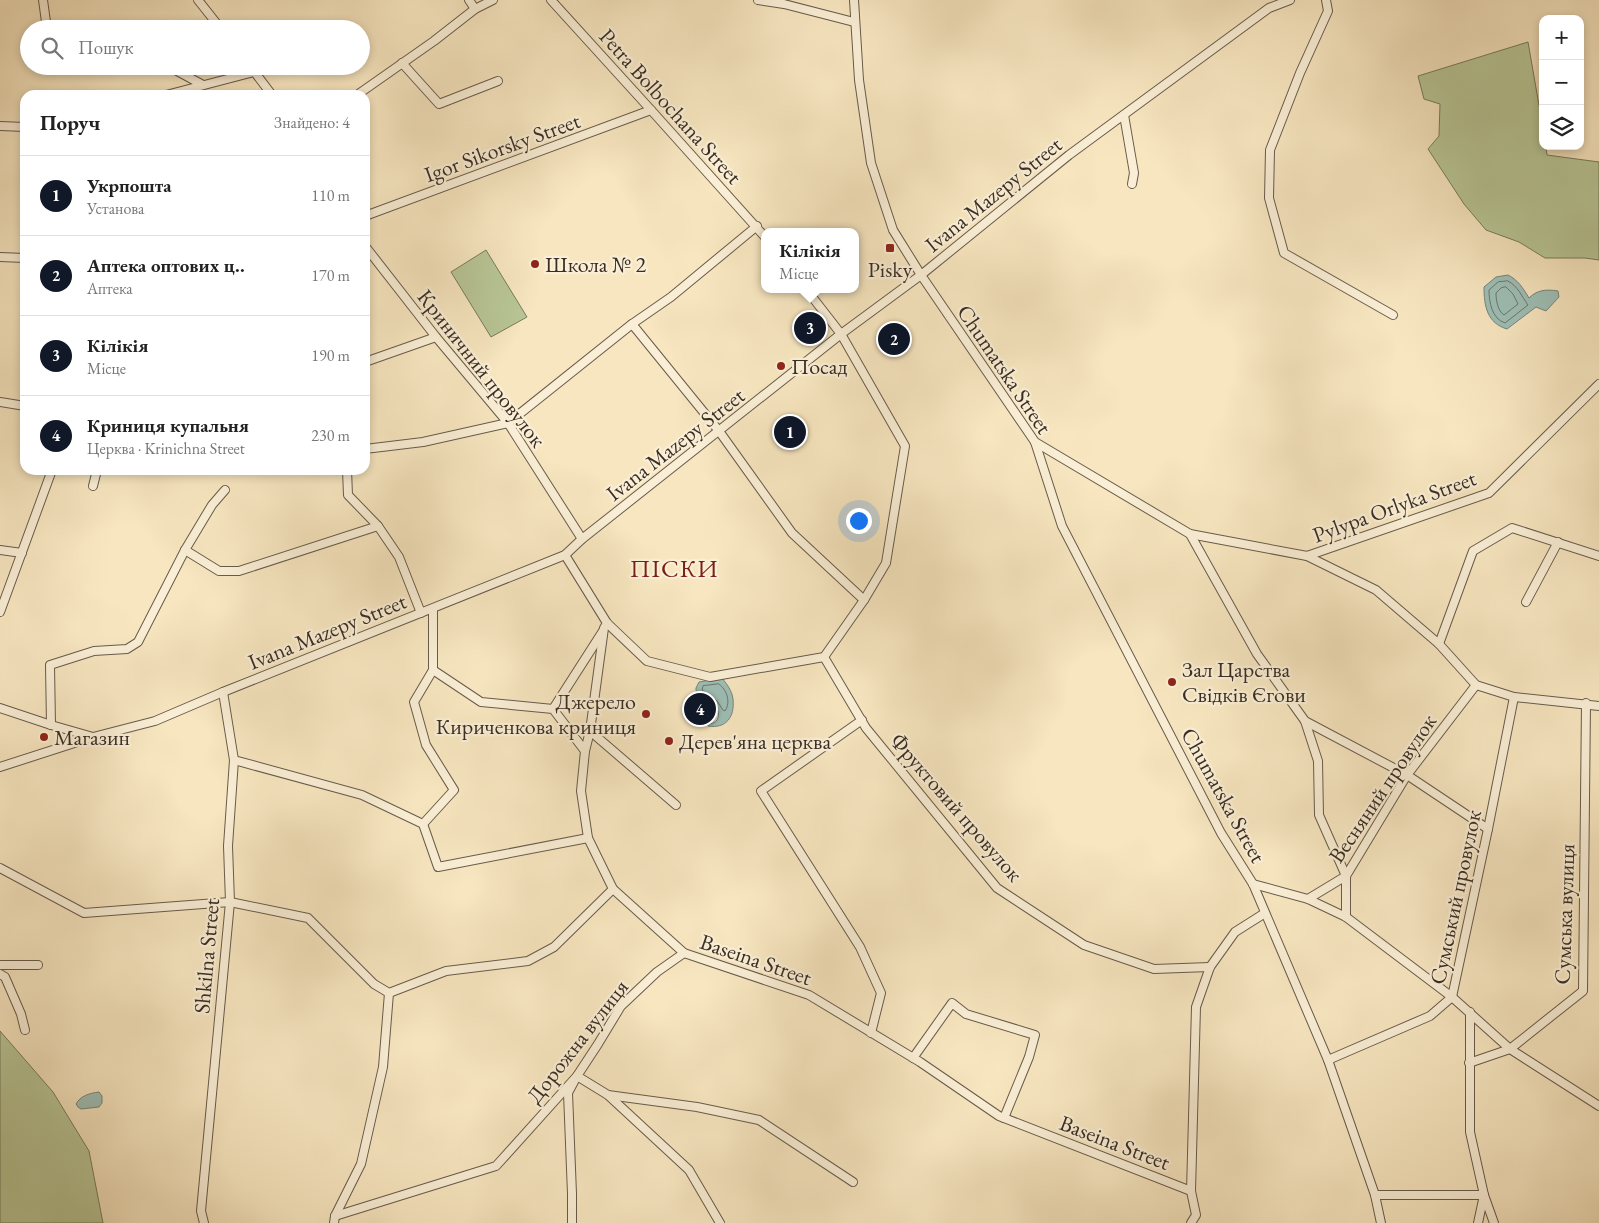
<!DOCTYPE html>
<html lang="uk">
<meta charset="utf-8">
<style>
:root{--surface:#fff;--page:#f6f6f6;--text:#222;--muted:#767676;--line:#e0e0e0;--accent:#111827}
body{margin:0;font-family:"EB Garamond",serif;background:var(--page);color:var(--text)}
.controls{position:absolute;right:15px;top:15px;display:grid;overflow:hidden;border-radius:10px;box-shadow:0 2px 8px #0003}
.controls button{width:45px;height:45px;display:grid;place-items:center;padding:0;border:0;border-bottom:1px solid var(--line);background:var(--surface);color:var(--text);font:25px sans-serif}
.you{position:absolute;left:858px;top:520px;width:18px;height:18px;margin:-12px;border:4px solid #fff;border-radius:50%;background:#1a73e8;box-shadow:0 0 0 8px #1a73e833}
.badge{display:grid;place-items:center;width:32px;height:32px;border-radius:50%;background:var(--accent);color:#fff;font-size:16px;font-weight:700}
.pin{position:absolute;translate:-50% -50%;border:2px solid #fff;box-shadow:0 1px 5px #0006}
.popup{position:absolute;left:761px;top:228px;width:98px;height:65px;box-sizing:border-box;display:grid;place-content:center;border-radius:10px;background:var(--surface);filter:drop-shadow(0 1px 4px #0005);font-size:16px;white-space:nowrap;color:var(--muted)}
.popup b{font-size:19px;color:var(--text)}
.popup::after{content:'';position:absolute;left:50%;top:100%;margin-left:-10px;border:10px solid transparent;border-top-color:var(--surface)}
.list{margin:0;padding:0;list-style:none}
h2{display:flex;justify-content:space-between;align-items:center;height:65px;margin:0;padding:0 20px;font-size:21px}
h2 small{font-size:16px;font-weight:400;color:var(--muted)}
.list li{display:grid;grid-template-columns:32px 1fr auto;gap:15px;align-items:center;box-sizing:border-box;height:80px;padding:0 20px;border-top:1px solid var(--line)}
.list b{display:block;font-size:19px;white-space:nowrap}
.list p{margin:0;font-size:16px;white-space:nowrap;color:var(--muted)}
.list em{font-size:16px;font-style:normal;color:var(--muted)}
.icon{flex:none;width:28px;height:28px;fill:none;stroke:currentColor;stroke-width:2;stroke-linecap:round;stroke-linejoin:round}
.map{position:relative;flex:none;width:1599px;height:1223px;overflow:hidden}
.search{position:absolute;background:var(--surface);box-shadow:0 2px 8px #0003;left:20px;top:20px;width:350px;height:55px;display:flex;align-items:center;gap:12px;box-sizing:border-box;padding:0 18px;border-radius:28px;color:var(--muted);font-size:19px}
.panel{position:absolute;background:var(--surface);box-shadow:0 2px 8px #0003;left:20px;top:90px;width:350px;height:385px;border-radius:15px}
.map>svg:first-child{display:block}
.green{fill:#b8c696;stroke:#787a5d}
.water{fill:#9ebfb6;stroke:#76857c}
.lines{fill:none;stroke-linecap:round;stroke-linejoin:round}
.shore{stroke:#6c766d;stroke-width:1}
.minor-casing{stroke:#685b4b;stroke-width:10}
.minor{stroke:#faefd6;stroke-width:8}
.poi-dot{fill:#8f2418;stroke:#faefd6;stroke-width:2}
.labels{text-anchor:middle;stroke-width:4.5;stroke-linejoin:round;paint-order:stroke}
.street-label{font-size:22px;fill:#392d24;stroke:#faefd6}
.poi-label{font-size:22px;fill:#392d24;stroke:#faefd6;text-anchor:start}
.quarter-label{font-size:25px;letter-spacing:1px;fill:#7a1f14;stroke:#faefd6}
</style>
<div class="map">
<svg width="1599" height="1223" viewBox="0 0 1599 1223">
<rect width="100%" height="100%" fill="#f7e6c0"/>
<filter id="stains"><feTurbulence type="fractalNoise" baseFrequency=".004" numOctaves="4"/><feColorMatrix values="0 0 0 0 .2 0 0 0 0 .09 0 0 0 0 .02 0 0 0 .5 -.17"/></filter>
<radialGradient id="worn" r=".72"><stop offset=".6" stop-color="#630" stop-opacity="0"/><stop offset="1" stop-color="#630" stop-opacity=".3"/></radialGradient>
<!-- green -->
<g class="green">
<path d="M1528 42 1543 128V146H1546L1547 155 1599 162V260L1585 258H1545L1519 242 1486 230 1464 204 1428 149 1439 136 1440 104 1424 99 1418 76Z"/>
<path d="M486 250 527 317 491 337 451 272Z"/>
<path d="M0 1031 53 1092 89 1151 103 1223H0Z"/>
</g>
<!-- water -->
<g class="water">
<path d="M1508 275C1518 280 1523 288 1529 298 1537 290 1546 289 1558 291L1559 297 1546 311 1536 307 1507 329C1487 323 1484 306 1484 287L1496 277Z"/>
<path d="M722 678C727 684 732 691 733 699 735 717 726 729 708 726L707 724C711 724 715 723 717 720 725 706 701 701 697 692 696 691 696 690 696 688L699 682Z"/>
<path d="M99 1092 102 1096V1103L99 1107 81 1109 78 1107 76 1104C80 1096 90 1093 99 1092Z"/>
</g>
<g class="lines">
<!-- shore -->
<g class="shore">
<path d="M1508 281C1518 286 1522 297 1528 305L1505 323C1492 319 1489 302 1489 290L1498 282Z"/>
<path d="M1506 287 1513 294 1518 304 1504 315C1498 311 1496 301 1496 293L1501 288Z"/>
<path d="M719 684C727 690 731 702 725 711L723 710 717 701 702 690 703 686Z"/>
</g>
<!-- minor casing -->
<g class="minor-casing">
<g id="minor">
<path d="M43 0 47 29"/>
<path d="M198 0 221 29"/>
<path d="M469 0 475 9"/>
<path d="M551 0 651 110 765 237"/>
<path d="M758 0 784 4 854 22"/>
<path d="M854 0 859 80 871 163 893 230 921 275 1035 442 1062 526 1221 833 1253 884 1328 1060 1375 1195 1381 1223"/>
<path d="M1326 0 1328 11 1300 73 1270 150 1269 198 1284 253 1393 315"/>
<path d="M402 63 439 104 498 81"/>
<path d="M168 66 203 85"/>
<path d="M250 66 272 95"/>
<path d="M166 95 254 72"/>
<path d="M357 95 434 41 475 9 493 0"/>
<path d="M1124 115 1134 173 1132 184"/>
<path d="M0 126 25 127"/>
<path d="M365 216 651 110"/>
<path d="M365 246 436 337 508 423 582 539"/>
<path d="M0 257 25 258"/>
<path d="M632 324 719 431 792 533 864 600"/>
<path d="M365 362 436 337"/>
<path d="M0 402 25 406"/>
<path d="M1035 442 1190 534 1307 556 1489 493 1599 384"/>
<path d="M365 449 423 442 508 423 632 324 671 297 757 226"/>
<path d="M347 470 348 495 378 526 399 557 421 613"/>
<path d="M93 486 97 470"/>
<path d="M1190 534 1257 654 1305 721 1407 775 1488 829"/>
<path d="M0 550 22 553"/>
<path d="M185 550 219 571H239L378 526"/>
<path d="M565 555 607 623 647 661 710 677 824 657 864 600 886 563 905 446 841 334 806 289"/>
<path d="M1307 556 1376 590 1439 644 1476 685 1514 697 1599 706"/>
<path d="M1526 602 1558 542"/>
<path d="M433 609V670L481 702 553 709 585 751 581 791 588 838 613 889 684 953 809 995 920 1062 999 1116 1191 1191"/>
<path d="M0 612 52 470"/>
<path d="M1439 644 1473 551 1512 528 1599 556"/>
<path d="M824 657 866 728 997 888 1084 945 1154 969 1210 967"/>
<path d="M0 708 51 725 93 737"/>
<path d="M553 709 603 631"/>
<path d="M862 720 761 791 860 947 881 993 871 1033"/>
<path d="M1305 721 1318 761 1319 815 1346 876V917"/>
<path d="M51 725 50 665 94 651 127 649 138 642 185 550 212 505 225 490"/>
<path d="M590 731 676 805"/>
<path d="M585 751 590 731 604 628 607 623"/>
<path d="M234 760 362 795 423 824 438 867 588 838"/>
<path d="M0 767 93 737 155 721 223 692 565 555 582 539 841 334 921 275 1069 155 1269 8 1290 0"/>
<path d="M423 824 454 790 426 745 414 702 433 670"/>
<path d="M0 868 84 913 230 902 308 918 374 984 389 993 446 971 528 961 554 947 613 889"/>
<path d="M1253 884 1308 899 1346 917 1452 997 1510 1049 1599 1106"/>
<path d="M1308 899 1346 876 1407 775 1476 685"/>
<path d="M0 965H38"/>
<path d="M0 974 5 977 21 1014 25 1030"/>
<path d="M1470 1012V1132L1484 1195 1494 1223"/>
<path d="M913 1058 952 1003 966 1014 1035 1035 1029 1057 1004 1118"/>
<path d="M1328 1060 1430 1016 1452 997 1488 829 1514 697"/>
<path d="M1469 1063 1510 1049 1583 991 1586 703"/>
<path d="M608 1095 697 1107 759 1120 853 1182"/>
<path d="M1375 1195H1484L1478 1223"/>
<path d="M335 1216 496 1166 577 1076 598 1044 621 1006 657 972 684 953"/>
<path d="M204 1223 201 1211 230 902 228 846 234 760 223 692"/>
<path d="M334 1223 335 1216 361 1164 383 1067 389 993"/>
<path d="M572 1223V1194L568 1093 577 1076 608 1095 689 1170 720 1223"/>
<path d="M1191 1223 1196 1215 1191 1191 1196 1007 1210 967 1235 932 1265 913"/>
</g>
</g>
<!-- minor -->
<use href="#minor" class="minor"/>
</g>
<!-- markers -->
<g class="poi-dot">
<rect x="885" y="243" width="10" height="10" rx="2.5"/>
<circle cx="535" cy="264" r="5"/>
<circle cx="781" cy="366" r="5"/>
<circle cx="1172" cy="682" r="5"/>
<circle cx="646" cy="714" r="5"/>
<circle cx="44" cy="737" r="5"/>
<circle cx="669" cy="741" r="5"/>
</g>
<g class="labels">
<!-- street labels -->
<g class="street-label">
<text transform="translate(671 106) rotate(48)" y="8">Petra Bolbochana Street</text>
<text transform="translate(502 147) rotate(-20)" y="8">Igor Sikorsky Street</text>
<text transform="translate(993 194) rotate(-39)" y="8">Ivana Mazepy Street</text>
<text transform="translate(482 368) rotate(52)" y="8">Криничний провулок</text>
<text transform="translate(1005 369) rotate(56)" y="8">Chumatska Street</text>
<text transform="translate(675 444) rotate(-38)" y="8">Ivana Mazepy Street</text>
<text transform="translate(1394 506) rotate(-20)" y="8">Pylypa Orlyka Street</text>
<text transform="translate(327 631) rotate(-22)" y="8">Ivana Mazepy Street</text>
<text transform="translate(1382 788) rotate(-56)" y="8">Весняний провулок</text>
<text transform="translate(1224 795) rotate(61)" y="8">Chumatska Street</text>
<text transform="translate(957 807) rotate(49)" y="8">Фруктовий провулок</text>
<text transform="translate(1455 897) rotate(-78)" y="8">Сумський провулок</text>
<text transform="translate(1564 914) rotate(-88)" y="8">Сумська вулиця</text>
<text transform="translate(206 956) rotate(-85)" y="8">Shkilna Street</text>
<text transform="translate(756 959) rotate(19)" y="8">Baseina Street</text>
<text transform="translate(577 1041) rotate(-52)" y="8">Дорожна вулиця</text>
<text transform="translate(1115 1142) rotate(21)" y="8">Baseina Street</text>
</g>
<!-- poi labels -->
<g class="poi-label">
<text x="545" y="272">Школа № 2</text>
<text x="890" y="277" text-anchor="middle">Pisky</text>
<text x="791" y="374">Посад</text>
<text x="1182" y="677">Зал Царства<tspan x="1182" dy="25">Свідків Єгови</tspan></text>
<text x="636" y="709" text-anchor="end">Джерело<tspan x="636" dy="25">Кириченкова криниця</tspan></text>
<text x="54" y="745">Магазин</text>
<text x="679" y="749">Дерев'яна церква</text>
</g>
<!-- quarter labels -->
<g class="quarter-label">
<text x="674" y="577">ПІСКИ</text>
</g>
</g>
<rect width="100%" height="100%" filter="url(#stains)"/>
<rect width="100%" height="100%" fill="url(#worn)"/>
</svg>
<div class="controls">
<button>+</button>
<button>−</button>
<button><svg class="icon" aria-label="layers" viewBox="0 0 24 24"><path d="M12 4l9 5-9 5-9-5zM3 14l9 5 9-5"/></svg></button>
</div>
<div class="you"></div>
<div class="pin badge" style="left:790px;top:432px">1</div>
<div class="pin badge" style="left:894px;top:339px">2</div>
<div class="pin badge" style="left:810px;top:328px">3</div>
<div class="popup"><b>Кілікія</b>Місце</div>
<div class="pin badge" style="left:700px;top:709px">4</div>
<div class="search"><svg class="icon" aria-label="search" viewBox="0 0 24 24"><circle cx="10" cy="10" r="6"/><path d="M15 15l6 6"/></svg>Пошук</div>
<section class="panel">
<h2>Поруч<small>Знайдено: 4</small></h2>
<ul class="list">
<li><span class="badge">1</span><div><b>Укрпошта</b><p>Установа</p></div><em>110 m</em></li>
<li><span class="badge">2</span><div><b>Аптека оптових ц‥</b><p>Аптека</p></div><em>170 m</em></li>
<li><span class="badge">3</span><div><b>Кілікія</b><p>Місце</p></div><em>190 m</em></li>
<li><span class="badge">4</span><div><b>Криниця купальня</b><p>Церква · Krinichna Street</p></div><em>230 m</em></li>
</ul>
</section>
</div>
